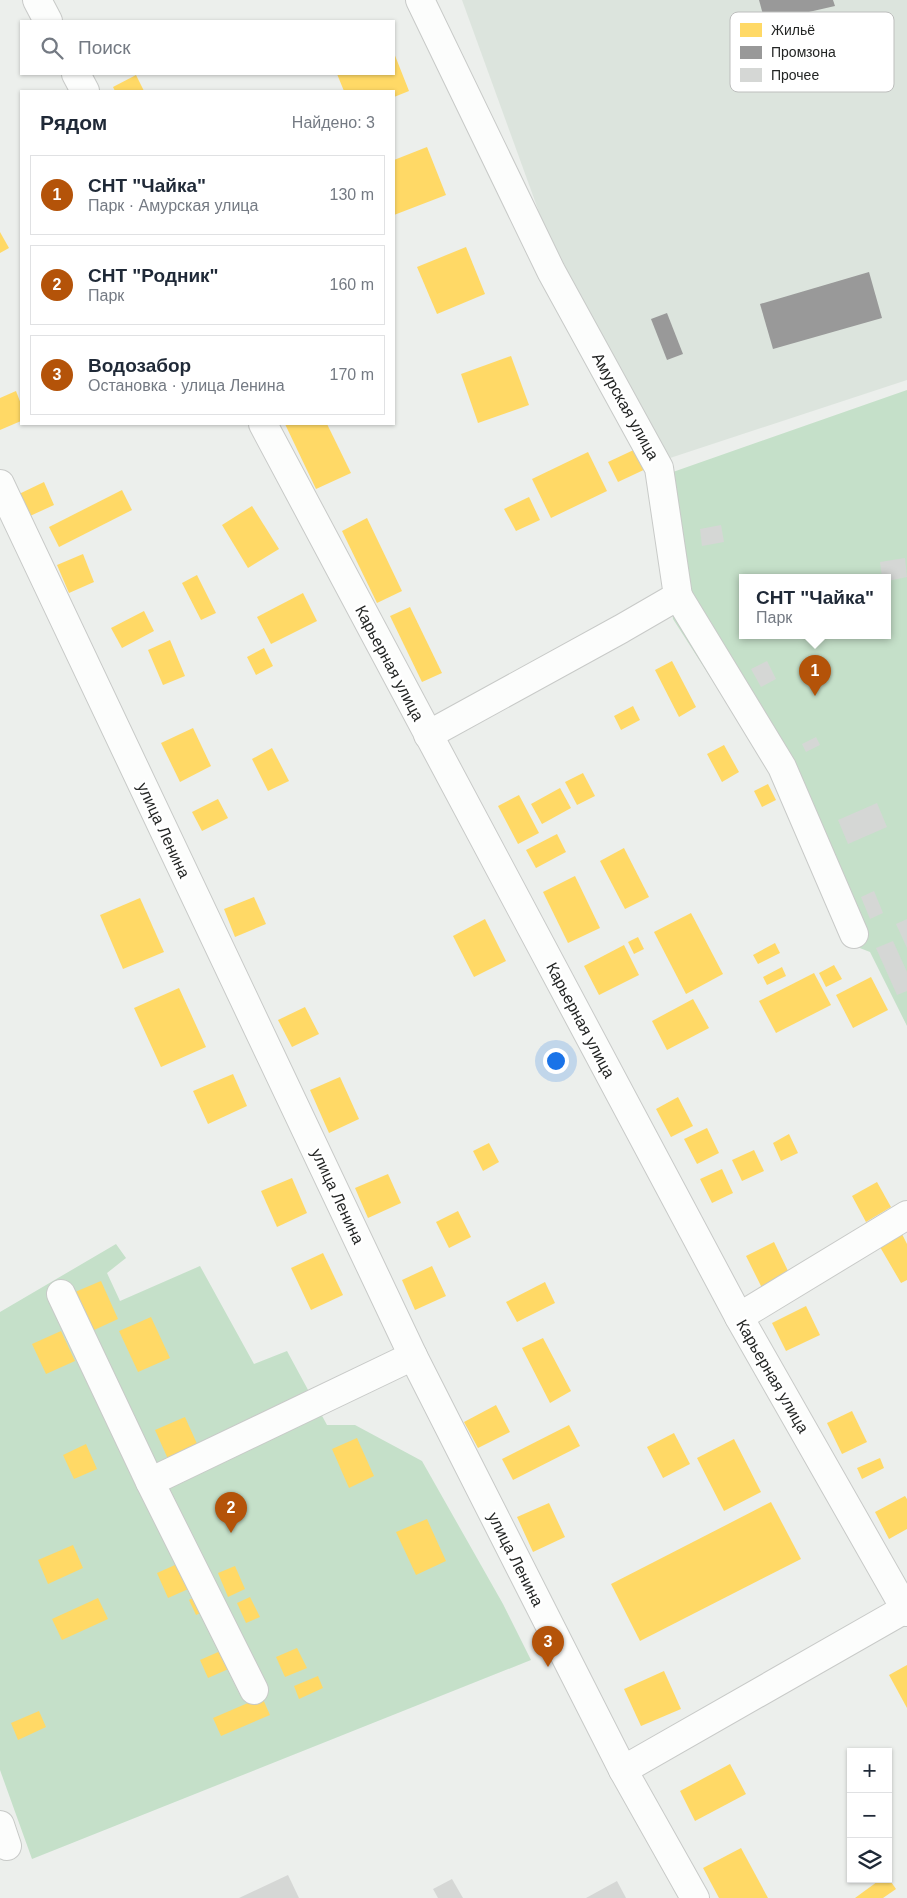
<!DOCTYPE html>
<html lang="ru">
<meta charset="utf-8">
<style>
:root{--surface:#fff;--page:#f2f2f3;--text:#1f2937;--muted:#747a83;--line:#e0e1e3;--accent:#b45309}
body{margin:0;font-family:Helvetica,sans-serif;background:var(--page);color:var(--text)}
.controls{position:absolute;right:15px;bottom:15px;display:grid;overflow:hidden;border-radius:0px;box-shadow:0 1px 4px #0004}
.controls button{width:45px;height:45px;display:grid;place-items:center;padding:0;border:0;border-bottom:1px solid var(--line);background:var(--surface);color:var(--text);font:25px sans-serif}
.you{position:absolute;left:555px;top:1060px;width:18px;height:18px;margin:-12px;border:4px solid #fff;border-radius:50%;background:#1a73e8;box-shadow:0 0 0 8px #1a73e833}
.badge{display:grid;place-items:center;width:32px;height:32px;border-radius:50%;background:var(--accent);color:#fff;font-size:16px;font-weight:700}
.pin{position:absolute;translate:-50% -41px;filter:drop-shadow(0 1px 2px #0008)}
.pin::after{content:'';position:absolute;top:26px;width:18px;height:15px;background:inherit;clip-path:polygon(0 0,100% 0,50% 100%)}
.popup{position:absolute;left:739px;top:574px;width:152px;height:65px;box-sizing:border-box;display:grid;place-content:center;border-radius:0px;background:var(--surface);filter:drop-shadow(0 1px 4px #0005);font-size:16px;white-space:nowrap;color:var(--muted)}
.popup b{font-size:19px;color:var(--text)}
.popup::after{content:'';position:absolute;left:50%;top:100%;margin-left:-10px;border:10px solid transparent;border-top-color:var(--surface)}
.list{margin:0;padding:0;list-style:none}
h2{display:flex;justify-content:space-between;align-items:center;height:65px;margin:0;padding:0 20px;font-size:21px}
h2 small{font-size:16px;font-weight:400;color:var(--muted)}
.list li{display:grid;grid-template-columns:32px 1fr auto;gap:15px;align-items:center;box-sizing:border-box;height:80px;margin:0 10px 10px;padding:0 10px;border:1px solid var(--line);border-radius:0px}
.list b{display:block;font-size:19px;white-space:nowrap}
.list p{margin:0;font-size:16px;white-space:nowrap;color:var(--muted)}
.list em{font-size:16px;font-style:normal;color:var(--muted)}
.icon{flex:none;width:28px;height:28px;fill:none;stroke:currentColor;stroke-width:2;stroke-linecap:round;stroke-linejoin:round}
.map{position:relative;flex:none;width:907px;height:1898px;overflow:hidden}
.search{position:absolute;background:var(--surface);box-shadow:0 1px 4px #0004;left:20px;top:20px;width:375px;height:55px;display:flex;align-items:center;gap:12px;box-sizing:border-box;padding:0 18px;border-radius:0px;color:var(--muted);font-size:19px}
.panel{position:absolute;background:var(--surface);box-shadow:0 1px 4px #0004;left:20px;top:90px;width:375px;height:335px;border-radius:0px}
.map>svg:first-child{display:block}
.built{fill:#dce4dd}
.green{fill:#c5e0c9;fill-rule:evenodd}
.homes{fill:#ffd966}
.industry{fill:#999}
.building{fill:#d5d7d5}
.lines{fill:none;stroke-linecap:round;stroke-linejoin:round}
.minor-casing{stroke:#c8cac8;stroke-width:30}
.minor{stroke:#fcfdfc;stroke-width:28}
.labels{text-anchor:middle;stroke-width:5;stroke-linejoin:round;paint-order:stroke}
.street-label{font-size:16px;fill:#232524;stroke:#fff}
.key{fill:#fff;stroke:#bdbebd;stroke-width:1}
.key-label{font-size:14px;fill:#232524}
</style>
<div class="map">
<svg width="907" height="1898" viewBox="0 0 907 1898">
<rect width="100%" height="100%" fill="#ecefec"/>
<!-- built -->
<path class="built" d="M462 0H907V380L667 459 552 248Z"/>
<!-- green -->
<g class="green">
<path d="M907 390V1026L870 952 852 945 771 772 673 619 653 479ZM742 577H888V635H742Z"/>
<path d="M116 1244 126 1258 107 1273 120 1301 200 1266 254 1364 287 1351 327 1425H355L422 1461 503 1604 531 1660 32 1859 0 1770V1312Z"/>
</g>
<!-- homes -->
<g class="homes">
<path d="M394 53 409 91 394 97V91H344L337 74H394Z"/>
<path d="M136 75 144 91H115L113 87Z"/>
<path d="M427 147 446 195 394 215V160Z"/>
<path d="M0 232 9 248 0 253Z"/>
<path d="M466 247 485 294 437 314 417 267Z"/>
<path d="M511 356 529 405 478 423 461 374Z"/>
<path d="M16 391 21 404V421L0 430V398Z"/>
<path d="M285 424H327L351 473 316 489Z"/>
<path d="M640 447 650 467 618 482 608 462Z"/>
<path d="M588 452 607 491 551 518 532 479Z"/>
<path d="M44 482 54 505 30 516 19 494Z"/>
<path d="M122 490 132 510 59 547 49 527Z"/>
<path d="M529 497 540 520 516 531 504 509Z"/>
<path d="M252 506 279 549 248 568 222 525Z"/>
<path d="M367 518 402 591 377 603 342 531Z"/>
<path d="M83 554 94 582 69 593 57 565Z"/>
<path d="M197 575 216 613 201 620 182 583Z"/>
<path d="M303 593 317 621 271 644 257 617Z"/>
<path d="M410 607 442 673 422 682 390 616Z"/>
<path d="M144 611 154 631 122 648 111 628Z"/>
<path d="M170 640 185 676 163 685 148 650Z"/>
<path d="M264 648 273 666 256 675 247 657Z"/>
<path d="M672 661 696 707 679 717 655 670Z"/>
<path d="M633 706 640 720 621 730 614 716Z"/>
<path d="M193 728 211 766 180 782 161 743Z"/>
<path d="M724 745 739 772 722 782 707 754Z"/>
<path d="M272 748 289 781 268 791 252 759Z"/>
<path d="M583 773 595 796 577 805 565 782Z"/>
<path d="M768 784 776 800 762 807 754 791Z"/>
<path d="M560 788 571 808 542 824 531 804Z"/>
<path d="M519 795 539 833 518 844 498 806Z"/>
<path d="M218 799 228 818 202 831 192 812Z"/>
<path d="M557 834 566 852 536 868 526 850Z"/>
<path d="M624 848 649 897 625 909 600 861Z"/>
<path d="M575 876 600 928 568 943 543 892Z"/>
<path d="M254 897 266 924 235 937 224 909Z"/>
<path d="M140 898 164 952 123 969 100 915Z"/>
<path d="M691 913 723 974 686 994 654 932Z"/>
<path d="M485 919 506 961 474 977 453 936Z"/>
<path d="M638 937 644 949 634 954 628 942Z"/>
<path d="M775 943 780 953 758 964 753 955Z"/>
<path d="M624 945 639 975 599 995 584 966Z"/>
<path d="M834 965 842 979 826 987 819 973Z"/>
<path d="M782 967 786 976 767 985 763 977Z"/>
<path d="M814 973 831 1005 776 1033 759 1001Z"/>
<path d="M871 977 888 1010 853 1028 836 995Z"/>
<path d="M179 988 206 1047 161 1067 134 1008Z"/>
<path d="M693 999 709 1028 667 1050 652 1021Z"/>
<path d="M305 1007 319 1034 292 1047 278 1020Z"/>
<path d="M233 1074 247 1106 208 1124 193 1091Z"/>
<path d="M340 1077 359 1119 329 1133 310 1090Z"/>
<path d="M678 1097 693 1126 671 1137 656 1109Z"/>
<path d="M707 1128 719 1153 697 1164 684 1139Z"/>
<path d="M789 1134 798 1153 781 1161 773 1143Z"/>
<path d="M489 1143 499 1162 483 1171 473 1151Z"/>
<path d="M754 1150 764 1171 742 1181 732 1160Z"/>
<path d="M722 1169 733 1193 712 1203 700 1179Z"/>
<path d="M388 1174 401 1203 368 1218 355 1188Z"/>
<path d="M292 1178 307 1213 277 1227 261 1191Z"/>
<path d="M877 1182 891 1207 866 1222 852 1196Z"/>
<path d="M458 1211 471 1237 449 1248 436 1222Z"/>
<path d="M902 1234 907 1244V1280L901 1283 880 1247Z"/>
<path d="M774 1242 790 1275 762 1288 746 1256Z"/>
<path d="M323 1253 343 1295 311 1310 291 1268Z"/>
<path d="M432 1266 446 1296 415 1310 402 1280Z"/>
<path d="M101 1281 118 1319 92 1331 75 1292Z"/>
<path d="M545 1282 555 1303 517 1322 506 1302Z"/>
<path d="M806 1306 820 1335 786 1351 772 1323Z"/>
<path d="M151 1317 170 1358 138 1372 119 1331Z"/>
<path d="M61 1331 75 1361 46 1374 32 1344Z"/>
<path d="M543 1338 571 1391 550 1403 522 1348Z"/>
<path d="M496 1405 510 1432 478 1448 464 1422Z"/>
<path d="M852 1411 867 1442 842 1454 827 1423Z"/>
<path d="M185 1417 198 1446 168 1459 155 1430Z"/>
<path d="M569 1425 580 1446 513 1480 502 1459Z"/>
<path d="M674 1433 690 1464 663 1478 647 1447Z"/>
<path d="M357 1438 374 1476 349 1488 332 1449Z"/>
<path d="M734 1439 761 1492 724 1511 697 1458Z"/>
<path d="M86 1444 97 1469 74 1479 63 1455Z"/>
<path d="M880 1458 884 1468 862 1479 857 1468Z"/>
<path d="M905 1496 907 1499V1529L889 1539 875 1512Z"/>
<path d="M771 1502 801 1559 640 1641 611 1584Z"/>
<path d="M549 1503 565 1537 533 1552 517 1517Z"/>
<path d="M427 1519 446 1561 416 1575 396 1532Z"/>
<path d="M73 1545 83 1568 48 1584 38 1560Z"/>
<path d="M184 1561 195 1586 168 1598 157 1573Z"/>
<path d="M235 1566 245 1589 228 1597 218 1573Z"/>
<path d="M198 1595 205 1611 196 1615 189 1600Z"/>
<path d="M250 1597 260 1617 246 1623 237 1603Z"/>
<path d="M98 1598 108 1619 62 1640 52 1619Z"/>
<path d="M297 1648 307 1668 285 1677 276 1657Z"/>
<path d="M225 1649 233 1667 208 1678 200 1660Z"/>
<path d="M907 1665V1708L889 1675Z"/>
<path d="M664 1671 681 1709 641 1726 624 1689Z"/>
<path d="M318 1676 323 1688 299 1699 294 1686Z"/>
<path d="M262 1697 270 1715 221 1736 213 1718Z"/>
<path d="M39 1711 46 1727 18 1740 11 1723Z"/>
<path d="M730 1764 746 1794 695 1821 680 1791Z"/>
<path d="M741 1848 768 1898H719L703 1868Z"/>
<path d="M881 1879H889L896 1889 883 1898H855Z"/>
</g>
<!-- industry -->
<g class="industry">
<path d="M759 0H833L835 6 765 22Z"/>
<path d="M869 272 882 318 773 349 760 304Z"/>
<path d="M667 313 683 354 667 360 651 319Z"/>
</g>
<!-- building -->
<g class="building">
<path d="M721 525 724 542 702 546 700 529Z"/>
<path d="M905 558 907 577 888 581V577H882L880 562Z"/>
<path d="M767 661 776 679 761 687 751 669Z"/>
<path d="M816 737 820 745 806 752 802 744Z"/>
<path d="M877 803 887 827 848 844 838 820Z"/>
<path d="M874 891 883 913 870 919 861 897Z"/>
<path d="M907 919V948L896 924Z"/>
<path d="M893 941 907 972V991L897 995 876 948Z"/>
<path d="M288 1875 299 1898H239Z"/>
<path d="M452 1879 463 1898H438L433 1889Z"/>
<path d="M617 1881 626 1898H586Z"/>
</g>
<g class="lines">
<!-- minor casing -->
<g class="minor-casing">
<g id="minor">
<path d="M37 0 48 21"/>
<path d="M420 0 551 271 659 468 678 596 621 629 428 735"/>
<path d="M76 74 85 91"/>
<path d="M263 424 739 1317 907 1612"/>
<path d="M0 484 413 1356 623 1770 695 1898"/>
<path d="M678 596 782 767 854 934"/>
<path d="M61 1294 150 1482 254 1690"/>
<path d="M739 1317 907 1215"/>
<path d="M150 1482 413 1356"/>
<path d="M623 1770 905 1609"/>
<path d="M0 1825 7 1846"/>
</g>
</g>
<!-- minor -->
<use href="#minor" class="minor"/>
</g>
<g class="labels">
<!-- street labels -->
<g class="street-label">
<text transform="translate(626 406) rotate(61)" y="6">Амурская улица</text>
<text transform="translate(390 663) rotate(62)" y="6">Карьерная улица</text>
<text transform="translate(164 830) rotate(65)" y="6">улица Ленина</text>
<text transform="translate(581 1020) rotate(62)" y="6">Карьерная улица</text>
<text transform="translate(338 1196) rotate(65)" y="6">улица Ленина</text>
<text transform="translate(773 1376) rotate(60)" y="6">Карьерная улица</text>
<text transform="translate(516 1559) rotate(63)" y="6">улица Ленина</text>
</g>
</g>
<!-- legend -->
<rect x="730" y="12" width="164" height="80" rx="8" class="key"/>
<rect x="740" y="23" width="22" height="14" fill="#ffd966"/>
<rect x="740" y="46" width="22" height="13" fill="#999"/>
<rect x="740" y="68" width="22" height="14" fill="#d5d7d5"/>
<g class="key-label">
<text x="771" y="35">Жильё</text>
<text x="771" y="57">Промзона</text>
<text x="771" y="80">Прочее</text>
</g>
</svg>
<div class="controls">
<button>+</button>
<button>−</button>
<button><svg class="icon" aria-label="layers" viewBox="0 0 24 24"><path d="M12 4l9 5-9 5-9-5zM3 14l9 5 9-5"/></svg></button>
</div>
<div class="you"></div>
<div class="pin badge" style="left:815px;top:696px">1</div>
<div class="popup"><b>СНТ &quot;Чайка&quot;</b>Парк</div>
<div class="pin badge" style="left:231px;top:1533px">2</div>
<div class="pin badge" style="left:548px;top:1667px">3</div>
<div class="search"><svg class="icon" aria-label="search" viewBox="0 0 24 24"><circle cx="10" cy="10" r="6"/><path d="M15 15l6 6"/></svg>Поиск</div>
<section class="panel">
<h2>Рядом<small>Найдено: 3</small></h2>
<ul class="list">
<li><span class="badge">1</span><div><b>СНТ &quot;Чайка&quot;</b><p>Парк · Амурская улица</p></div><em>130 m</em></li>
<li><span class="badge">2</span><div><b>СНТ &quot;Родник&quot;</b><p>Парк</p></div><em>160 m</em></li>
<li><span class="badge">3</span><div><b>Водозабор</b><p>Остановка · улица Ленина</p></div><em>170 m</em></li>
</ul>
</section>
</div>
